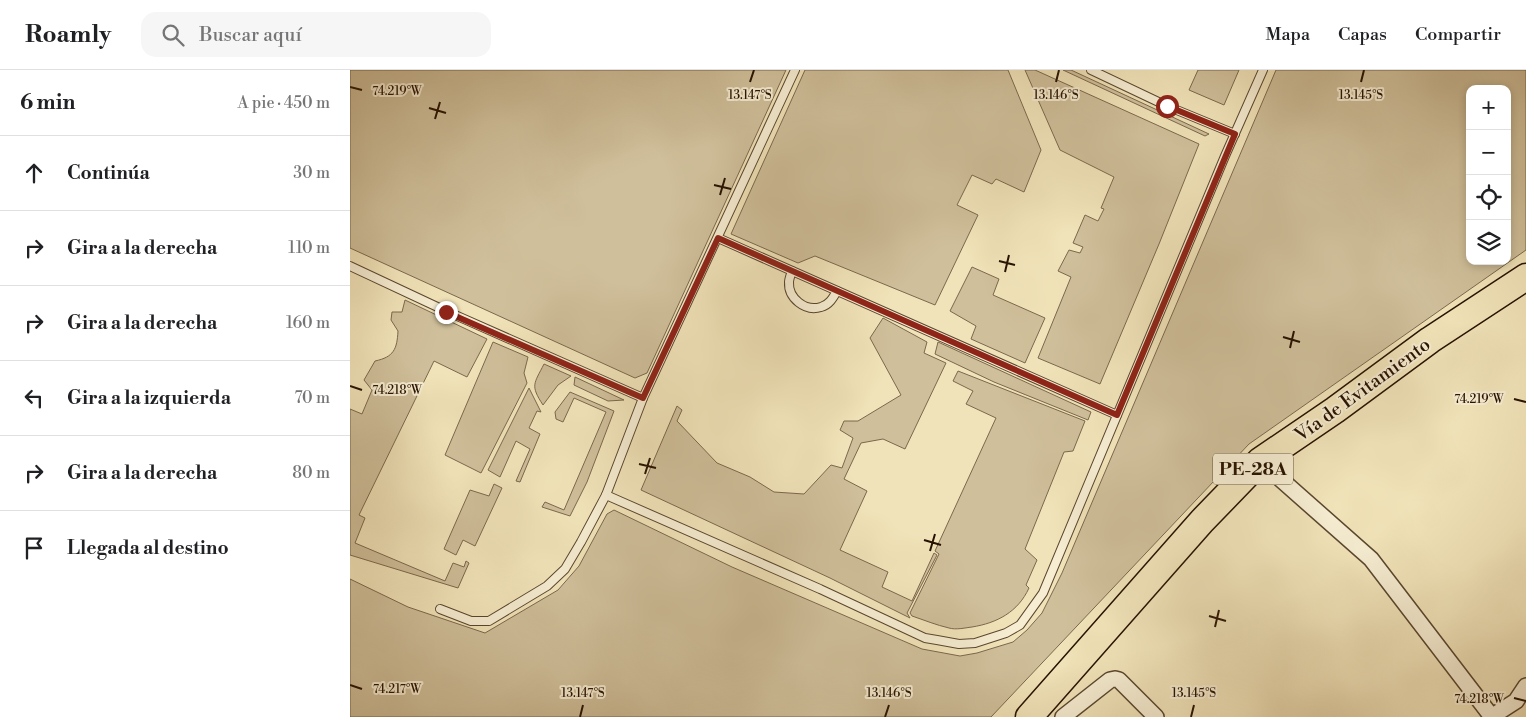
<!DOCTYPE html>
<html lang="es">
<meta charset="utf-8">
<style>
:root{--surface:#fff;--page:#f6f6f6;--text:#202124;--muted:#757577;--line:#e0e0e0}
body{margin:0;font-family:"Libre Bodoni",serif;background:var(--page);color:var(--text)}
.controls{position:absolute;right:15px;top:15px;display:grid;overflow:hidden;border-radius:10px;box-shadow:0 2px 8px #0003}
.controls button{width:45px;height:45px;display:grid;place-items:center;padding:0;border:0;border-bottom:1px solid var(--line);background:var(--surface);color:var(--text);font:25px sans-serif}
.stop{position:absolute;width:15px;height:15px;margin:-11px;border:4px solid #8f2418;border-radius:50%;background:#fff}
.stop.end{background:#8f2418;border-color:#fff;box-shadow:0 1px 5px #0008}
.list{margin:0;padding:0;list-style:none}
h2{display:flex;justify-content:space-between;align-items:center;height:65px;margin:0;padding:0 20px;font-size:21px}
h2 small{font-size:16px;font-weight:400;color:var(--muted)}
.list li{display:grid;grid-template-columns:32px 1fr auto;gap:15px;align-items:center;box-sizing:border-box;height:75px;padding:0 20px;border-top:1px solid var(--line)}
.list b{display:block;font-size:19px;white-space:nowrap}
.list em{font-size:16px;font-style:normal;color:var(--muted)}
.icon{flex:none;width:28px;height:28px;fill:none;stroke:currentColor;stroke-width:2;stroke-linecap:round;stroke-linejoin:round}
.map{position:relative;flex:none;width:1176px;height:647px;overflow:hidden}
header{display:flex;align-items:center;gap:30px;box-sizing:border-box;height:70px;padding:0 25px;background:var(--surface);border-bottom:1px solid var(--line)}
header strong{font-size:24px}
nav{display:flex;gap:28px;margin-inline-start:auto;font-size:18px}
.search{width:350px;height:45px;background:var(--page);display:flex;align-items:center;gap:12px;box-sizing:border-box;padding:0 18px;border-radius:15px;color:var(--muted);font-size:19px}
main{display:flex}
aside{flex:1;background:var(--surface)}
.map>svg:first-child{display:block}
.green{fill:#cfbf9a;stroke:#7b684d;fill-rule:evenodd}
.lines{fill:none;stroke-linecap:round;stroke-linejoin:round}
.service-casing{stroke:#5a462e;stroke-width:10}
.minor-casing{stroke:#5a462e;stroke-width:18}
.trunk-casing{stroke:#271200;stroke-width:29}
.service{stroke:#f6edd2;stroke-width:8}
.minor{stroke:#f6edd2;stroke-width:15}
.trunk{stroke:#f1e3b9;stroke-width:26}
.route{stroke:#8f2418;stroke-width:6}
.ticks{fill:none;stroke:#271200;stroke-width:2}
.labels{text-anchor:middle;stroke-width:4;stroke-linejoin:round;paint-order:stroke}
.shield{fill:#f6edd2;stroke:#65543f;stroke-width:1}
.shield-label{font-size:18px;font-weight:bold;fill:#271200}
.street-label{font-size:19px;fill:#271200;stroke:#f6edd2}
.ticks-label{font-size:12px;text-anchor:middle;fill:#271200;stroke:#f6edd2;stroke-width:4;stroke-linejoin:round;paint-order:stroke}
</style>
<header>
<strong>Roamly</strong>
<div class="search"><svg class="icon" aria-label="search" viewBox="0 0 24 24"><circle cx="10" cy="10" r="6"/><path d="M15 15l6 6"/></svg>Buscar aquí</div>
<nav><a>Mapa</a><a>Capas</a><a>Compartir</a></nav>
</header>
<main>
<aside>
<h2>6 min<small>A pie · 450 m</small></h2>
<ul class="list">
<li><svg class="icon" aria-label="ahead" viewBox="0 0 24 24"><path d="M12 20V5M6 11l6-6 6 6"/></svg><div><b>Continúa</b></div><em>30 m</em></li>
<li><svg class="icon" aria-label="right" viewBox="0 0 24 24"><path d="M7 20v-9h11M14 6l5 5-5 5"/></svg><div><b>Gira a la derecha</b></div><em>110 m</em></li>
<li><svg class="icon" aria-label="right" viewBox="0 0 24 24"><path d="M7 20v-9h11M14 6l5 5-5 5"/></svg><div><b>Gira a la derecha</b></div><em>160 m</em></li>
<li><svg class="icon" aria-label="left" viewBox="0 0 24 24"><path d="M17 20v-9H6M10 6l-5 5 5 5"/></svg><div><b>Gira a la izquierda</b></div><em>70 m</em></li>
<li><svg class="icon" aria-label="right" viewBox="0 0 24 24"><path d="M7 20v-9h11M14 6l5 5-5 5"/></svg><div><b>Gira a la derecha</b></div><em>80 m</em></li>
<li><svg class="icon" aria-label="arrive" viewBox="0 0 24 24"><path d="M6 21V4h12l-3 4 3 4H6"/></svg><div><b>Llegada al destino</b></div></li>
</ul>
</aside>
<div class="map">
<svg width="1176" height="647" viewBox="0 0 1176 647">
<rect width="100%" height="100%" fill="#f1e3b9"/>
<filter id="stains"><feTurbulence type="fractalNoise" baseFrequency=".004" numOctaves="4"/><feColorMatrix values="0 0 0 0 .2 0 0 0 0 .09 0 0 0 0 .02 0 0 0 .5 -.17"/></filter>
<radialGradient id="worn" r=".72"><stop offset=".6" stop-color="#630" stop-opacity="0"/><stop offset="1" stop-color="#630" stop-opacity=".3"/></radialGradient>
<!-- green -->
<g class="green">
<path d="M0 0H436L297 303 285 308 0 178Z"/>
<path d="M455 0H658L691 80 674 122 646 109 642 114 622 105 607 135 628 145 585 235 465 186 448 193 381 164Z"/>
<path d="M675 0H685L849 74 809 174 750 314 688 288 721 207 708 201 719 180 730 183 733 177 723 173 735 145 748 151 754 139 751 138 764 107 710 80Z"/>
<path d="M713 0H721L859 64 855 66Z"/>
<path d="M848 0H889L874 35 839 20Z"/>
<path d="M926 0H1176V180L899 374 641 647H0V509L58 537 135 563 208 520 229 496 257 444 264 440 382 497 572 579 610 586 627 583 663 572 677 560 692 543 712 503ZM1120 19H1157V191H1120Z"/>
<path d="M622 197 649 209 643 225 695 248 675 293 621 269 626 256 600 241Z"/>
<path d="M55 230 137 269 117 307 84 291 9 445 15 448 5 473 95 511 103 493 114 497 116 491 119 493 108 518 0 485V339L12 344 22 320 14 310 25 291C44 287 47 279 48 261L41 250 42 242H52Z"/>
<path d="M533 248 577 272 574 283 596 293 555 379 533 369 511 373 494 409 517 421 490 480 538 502 532 517 562 531 584 483 587 485 557 543 560 548 480 508 291 420 327 336 332 340 327 351 367 393 400 407 424 422 454 424 481 395 492 398 503 368 490 360 494 351H508L551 325 520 268Z"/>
<path d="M143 272 178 287 174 303 177 313 131 403 95 385Z"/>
<path d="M588 272 741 342 738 350 644 312 585 284Z"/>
<path d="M194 294 221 306 208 315 193 335C180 315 184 314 194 294Z"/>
<path d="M608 301 735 351 723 381 714 382 675 479 687 490 676 515 679 518C668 542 647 553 622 557 614 558 606 560 599 558 586 555 574 550 562 546L560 543 589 484 585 481 646 348 616 334 623 321 603 311Z"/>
<path d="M225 307 274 330 258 331 224 315Z"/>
<path d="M179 318 191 342 187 341 179 358 190 364 170 412 166 411 180 379 166 371 150 407 138 400Z"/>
<path d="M220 322 264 341 237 412 220 446 192 437 195 432 214 440 256 342 224 328 213 352 206 349 205 342Z"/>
<path d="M144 414 152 418 125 476 113 470 106 485 94 479 120 420 139 426Z"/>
</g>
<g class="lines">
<!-- service casing -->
<g class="service-casing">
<g id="service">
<path d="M445 0 293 328 256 425 470 519 575 568 587 570 609 574 625 573 656 563 670 555 693 523 875 86 913 0"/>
<path d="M741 0 817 36 885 64"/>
<path d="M368 168 767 345"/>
<path d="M0 196 96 241 293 328"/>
<path d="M442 201C441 204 439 209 439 212 438 228 455 242 471 237 479 235 483 228 487 221"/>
<path d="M90 539 121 551H139L197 516 215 499 231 472 256 425"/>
</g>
</g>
<!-- minor casing -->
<g class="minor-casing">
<g id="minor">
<path d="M910 391 1021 489 1142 647"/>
<path d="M713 647 760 610 765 609 769 610 806 647"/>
<path d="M1141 647 1166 631 1176 616"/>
</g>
</g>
<!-- trunk casing -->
<g class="trunk-casing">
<path id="trunk" d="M679 647 852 451 910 391 985 340 1080 270 1176 207"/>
</g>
<!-- service -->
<use href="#service" class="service"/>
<!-- minor -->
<use href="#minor" class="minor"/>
<!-- trunk -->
<use href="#trunk" class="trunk"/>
</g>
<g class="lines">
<!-- route -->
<path class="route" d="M96 242 293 328 368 168 767 345 885 64 817 36"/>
</g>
<!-- ticks -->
<path class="ticks" d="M400 12 404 0M706 12 709 0M1011 12 1014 0M0 17 12 20M79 38 96 43M85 49 90 32M364 115 381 119M370 125 375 108M649 191 665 195M655 202 659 185M933 267 950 272M940 278 944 261M0 316 12 320M1164 329 1176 332M289 394 306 398M295 404 300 388M574 470 591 475M580 481 585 464M859 546 876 551M865 557 869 540M0 615 12 619M1164 628 1176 631M230 647 233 635M535 647 539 635M841 647 844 635"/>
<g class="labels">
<!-- shield labels -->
<rect class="shield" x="863" y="383.5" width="80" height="31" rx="4"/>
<g class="shield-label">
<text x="903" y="405">PE-28A</text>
</g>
<!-- street labels -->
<g class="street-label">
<text transform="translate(1012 319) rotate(-36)" y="7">Vía de Evitamiento</text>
</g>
</g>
<g class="ticks-label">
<text x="47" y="25">74.219°W</text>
<text x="400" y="29">13.147°S</text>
<text x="706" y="29">13.146°S</text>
<text x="1011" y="29">13.145°S</text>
<text x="47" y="324">74.218°W</text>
<text x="1129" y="333">74.219°W</text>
<text x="47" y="623">74.217°W</text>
<text x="233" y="627">13.147°S</text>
<text x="539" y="627">13.146°S</text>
<text x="844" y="627">13.145°S</text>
<text x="1129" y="633">74.218°W</text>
</g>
<rect width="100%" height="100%" filter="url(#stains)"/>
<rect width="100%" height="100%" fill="url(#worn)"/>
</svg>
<div class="controls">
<button>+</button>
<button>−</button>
<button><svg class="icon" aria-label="locate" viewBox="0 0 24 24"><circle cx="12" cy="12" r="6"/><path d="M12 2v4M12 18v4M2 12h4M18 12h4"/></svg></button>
<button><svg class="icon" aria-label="layers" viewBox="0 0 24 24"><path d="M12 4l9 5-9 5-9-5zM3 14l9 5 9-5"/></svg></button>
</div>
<div class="stop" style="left:817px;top:36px"></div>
<div class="stop end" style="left:96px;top:242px"></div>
</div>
</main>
